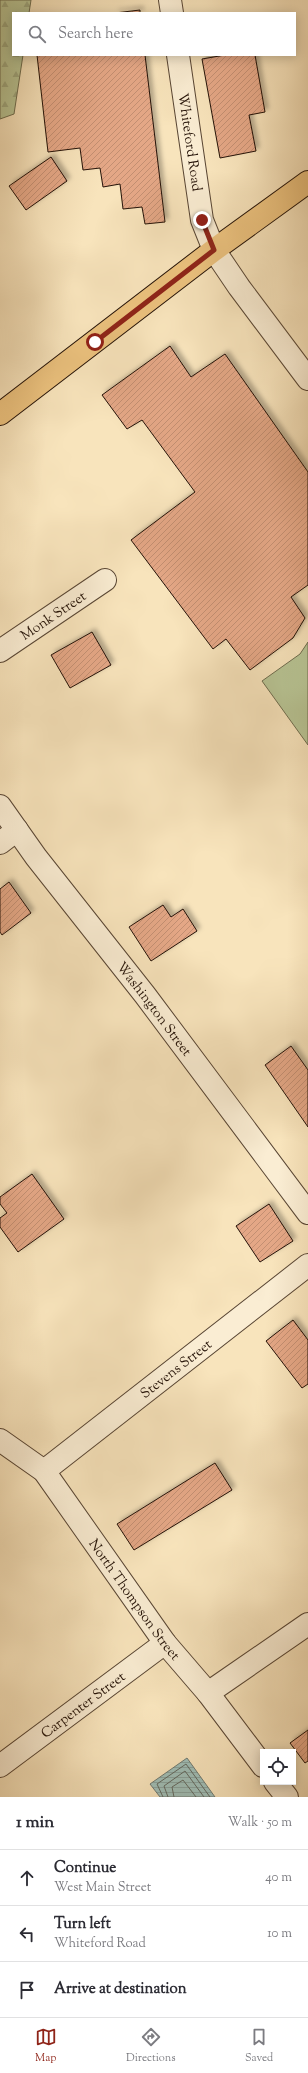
<!DOCTYPE html>
<meta charset="utf-8">
<style>
:root{--surface:#fff;--page:#f7f7f7;--text:#2b2b33;--muted:#7c7c81;--line:#e1e1e2;--accent:#8f2418}
body{margin:0;font-family:"Sorts Mill Goudy",serif;background:var(--page);color:var(--text)}
.controls{position:absolute;right:12px;bottom:12px;display:grid;overflow:hidden;border-radius:0px;box-shadow:0 2px 10px #0003}
.controls button{width:36px;height:36px;display:grid;place-items:center;padding:0;border:0;border-bottom:1px solid var(--line);background:var(--surface);color:var(--text);font:20px sans-serif}
.stop{position:absolute;width:12px;height:12px;margin:-9px;border:3px solid #8f2418;border-radius:50%;background:#fff}
.stop.end{background:#8f2418;border-color:#fff;box-shadow:0 1px 4px #0008}
.list{margin:0;padding:0;list-style:none}
h2{display:flex;justify-content:space-between;align-items:center;height:52px;margin:0;padding:0 16px;font-size:17px}
h2 small{font-size:13px;font-weight:400;color:var(--muted)}
.list li{display:grid;grid-template-columns:26px 1fr auto;gap:12px;align-items:center;box-sizing:border-box;height:56px;padding:0 16px;border-top:1px solid var(--line)}
.list b{display:block;font-size:15px;white-space:nowrap}
.list p{margin:0;font-size:13px;white-space:nowrap;color:var(--muted)}
.list em{font-size:13px;font-style:normal;color:var(--muted)}
.icon{flex:none;width:22px;height:22px;fill:none;stroke:currentColor;stroke-width:2;stroke-linecap:round;stroke-linejoin:round}
.map{position:relative;flex:none;width:308px;height:1797px;overflow:hidden}
.search{position:absolute;background:var(--surface);box-shadow:0 2px 10px #0003;left:12px;right:12px;top:12px;height:44px;display:flex;align-items:center;gap:10px;box-sizing:border-box;padding:0 14px;border-radius:0px;color:var(--muted);font-size:15px}
.sheet{height:220px;background:var(--surface)}
nav{display:flex;justify-content:space-around;align-items:center;box-sizing:border-box;height:56px;border-top:1px solid var(--line);background:var(--surface);font-size:11px;color:var(--muted)}
nav a{display:grid;justify-items:center;gap:2px}
nav .on{color:var(--accent)}
.map>svg:first-child{display:block}
.green{fill:#b8c595;stroke:#6e6c4e}
.forest{fill:url(#forest-firs);stroke:#6e6c4e}
.water{fill:url(#water-rules);stroke:#6e7971}
.lines{fill:none;stroke-linecap:round;stroke-linejoin:round}
.shore{stroke:#62685f;stroke-width:1}
.building{fill:url(#building-hatch);stroke:#241207;filter:url(#shadow)}
.minor-casing{stroke:#594634;stroke-width:24}
.major-casing{stroke:#241207;stroke-width:24}
.minor{stroke:#faedd3;stroke-width:22}
.major{stroke:#ecc27e;stroke-width:22}
.route{stroke:#8f2418;stroke-width:5}
.labels{text-anchor:middle;stroke-width:3;stroke-linejoin:round;paint-order:stroke}
.street-label{font-size:14px;fill:#241207;stroke:#faedd3}
</style>
<div class="map">
<svg width="308" height="1797" viewBox="0 0 308 1797">
<defs>
<pattern id="forest-firs" width="22" height="20" patternUnits="userSpaceOnUse"><rect width="22" height="20" fill="#b8c595"/><path d="M5 1l3.5 6h-7zM16 11l3.5 6h-7z" fill="#9ea87f"/></pattern>
<pattern id="water-rules" width="6" height="5" patternUnits="userSpaceOnUse"><rect width="6" height="5" fill="#9fbeb7"/><path d="M0 2.5h6" fill="none" stroke="#89a29c"/></pattern>
<pattern id="building-hatch" width="6" height="6" patternUnits="userSpaceOnUse"><rect width="6" height="6" fill="#e4a786"/><path d="M-1 1l2-2M0 6l6-6M5 7l2-2" fill="none" stroke="#c38f72"/></pattern>
<filter id="shadow"><feDropShadow dx="3.5" dy="-3.5" stdDeviation="2" flood-color="#0004"/></filter>
</defs>
<rect width="100%" height="100%" fill="#f8e4bc"/>
<filter id="stains"><feTurbulence type="fractalNoise" baseFrequency=".005" numOctaves="4"/><feColorMatrix values="0 0 0 0 .2 0 0 0 0 .09 0 0 0 0 .02 0 0 0 .5 -.17"/></filter>
<radialGradient id="worn" r=".72"><stop offset=".6" stop-color="#630" stop-opacity="0"/><stop offset="1" stop-color="#630" stop-opacity=".3"/></radialGradient>
<!-- green -->
<path class="green" d="M308 642V745L262 681 300 654Z"/>
<!-- forest -->
<path class="forest" d="M0 0H31L29 13H13V55H23L14 114 0 119Z"/>
<!-- water -->
<path class="water" d="M187 1758 215 1797H160L150 1784Z"/>
<g class="lines">
<!-- shore -->
<g class="shore">
<path d="M163 1797 157 1784 186 1764 210 1797"/>
<path d="M168 1797 164 1786 185 1771 204 1797"/>
<path d="M174 1797 172 1787 183 1780 196 1797"/>
</g>
</g>
<!-- building -->
<g class="building">
<path d="M140 10V13H115Z"/>
<path d="M37 55H145L165 222 145 224 142 207 123 209 120 184 103 187 100 168 83 170 80 148 48 152Z"/>
<path d="M225 55H255L265 112 249 115 256 151 220 158 202 59Z"/>
<path d="M51 157 67 181 26 210 9 186Z"/>
<path d="M170 346 191 377 225 354 308 472V585L291 597 305 618 293 638 250 670 226 639 213 649 131 540 195 492 142 420 127 429 102 395Z"/>
<path d="M92 632 111 665 70 688 51 655Z"/>
<path d="M9 882 31 913 2 935 0 932V889Z"/>
<path d="M163 905 171 917 183 909 197 931 151 961 129 927Z"/>
<path d="M291 1046 308 1070V1127L265 1065Z"/>
<path d="M32 1174 64 1219 18 1252 0 1227V1218L7 1213 0 1204V1197Z"/>
<path d="M269 1204 293 1241 260 1262 236 1226Z"/>
<path d="M293 1320 308 1340V1384L302 1388 266 1341Z"/>
<path d="M215 1463 232 1490 134 1550 117 1524Z"/>
<path d="M308 1730V1761L305 1763 290 1743Z"/>
</g>
<g class="lines">
<!-- minor casing -->
<g class="minor-casing">
<g id="minor">
<path d="M170 0 172 13"/>
<path id="s1" d="M178 55 202 220 214 250 239 287 308 379"/>
<path id="s2" d="M0 651 105 580"/>
<path id="s3" d="M0 806 36 857 145 995 308 1213"/>
<path d="M0 843 17 830"/>
<path id="s4" d="M0 1440 44 1471 165 1643 208 1693 263 1766"/>
<path id="s5" d="M44 1471 308 1265"/>
<path d="M208 1693 308 1624"/>
<path id="s6" d="M0 1766 165 1643"/>
<path d="M275 1782 287 1797"/>
</g>
</g>
<!-- major casing -->
<g class="major-casing">
<path id="major" d="M0 414 214 250 308 182"/>
</g>
<!-- minor -->
<use href="#minor" class="minor"/>
<!-- major -->
<use href="#major" class="major"/>
</g>
<g class="lines">
<!-- route -->
<path class="route" d="M95 342 214 250 202 220"/>
</g>
<g class="labels">
<!-- street labels -->
<g class="street-label">
<text dy="5" stroke="none"><textPath href="#s1" startOffset="88">Whiteford Road</textPath></text>
<text dy="5" stroke="none"><textPath href="#s2" startOffset="64">Monk Street</textPath></text>
<text dy="5" stroke="none"><textPath href="#s3" startOffset="255">Washington Street</textPath></text>
<text dy="5" stroke="none"><textPath href="#s5" startOffset="167">Stevens Street</textPath></text>
<text dy="5" stroke="none"><textPath href="#s4" startOffset="211">North Thompson Street</textPath></text>
<text dy="5" stroke="none"><textPath href="#s6" startOffset="103">Carpenter Street</textPath></text>
</g>
</g>
<rect width="100%" height="100%" filter="url(#stains)"/>
<rect width="100%" height="100%" fill="url(#worn)"/>
</svg>
<div class="controls">
<button><svg class="icon" aria-label="locate" viewBox="0 0 24 24"><circle cx="12" cy="12" r="6"/><path d="M12 2v4M12 18v4M2 12h4M18 12h4"/></svg></button>
</div>
<div class="stop" style="left:95px;top:342px"></div>
<div class="stop end" style="left:202px;top:220px"></div>
<div class="search"><svg class="icon" aria-label="search" viewBox="0 0 24 24"><circle cx="10" cy="10" r="6"/><path d="M15 15l6 6"/></svg>Search here</div>
</div>
<section class="sheet">
<h2>1 min<small>Walk · 50 m</small></h2>
<ul class="list">
<li><svg class="icon" aria-label="ahead" viewBox="0 0 24 24"><path d="M12 20V5M6 11l6-6 6 6"/></svg><div><b>Continue</b><p>West Main Street</p></div><em>40 m</em></li>
<li><svg class="icon" aria-label="left" viewBox="0 0 24 24"><path d="M17 20v-9H6M10 6l-5 5 5 5"/></svg><div><b>Turn left</b><p>Whiteford Road</p></div><em>10 m</em></li>
<li><svg class="icon" aria-label="arrive" viewBox="0 0 24 24"><path d="M6 21V4h12l-3 4 3 4H6"/></svg><div><b>Arrive at destination</b></div></li>
</ul>
</section>
<nav>
<a class="on"><svg class="icon" aria-label="map" viewBox="0 0 24 24"><path d="M3 6l6-2 6 2 6-2v14l-6 2-6-2-6 2zM9 4v14M15 6v14"/></svg>Map</a>
<a><svg class="icon" aria-label="directions" viewBox="0 0 24 24"><path d="M12 3l9 9-9 9-9-9zM9 14v-3h6M13 9l2 2-2 2"/></svg>Directions</a>
<a><svg class="icon" aria-label="saved" viewBox="0 0 24 24"><path d="M7 4h10v16l-5-4-5 4z"/></svg>Saved</a>
</nav>
